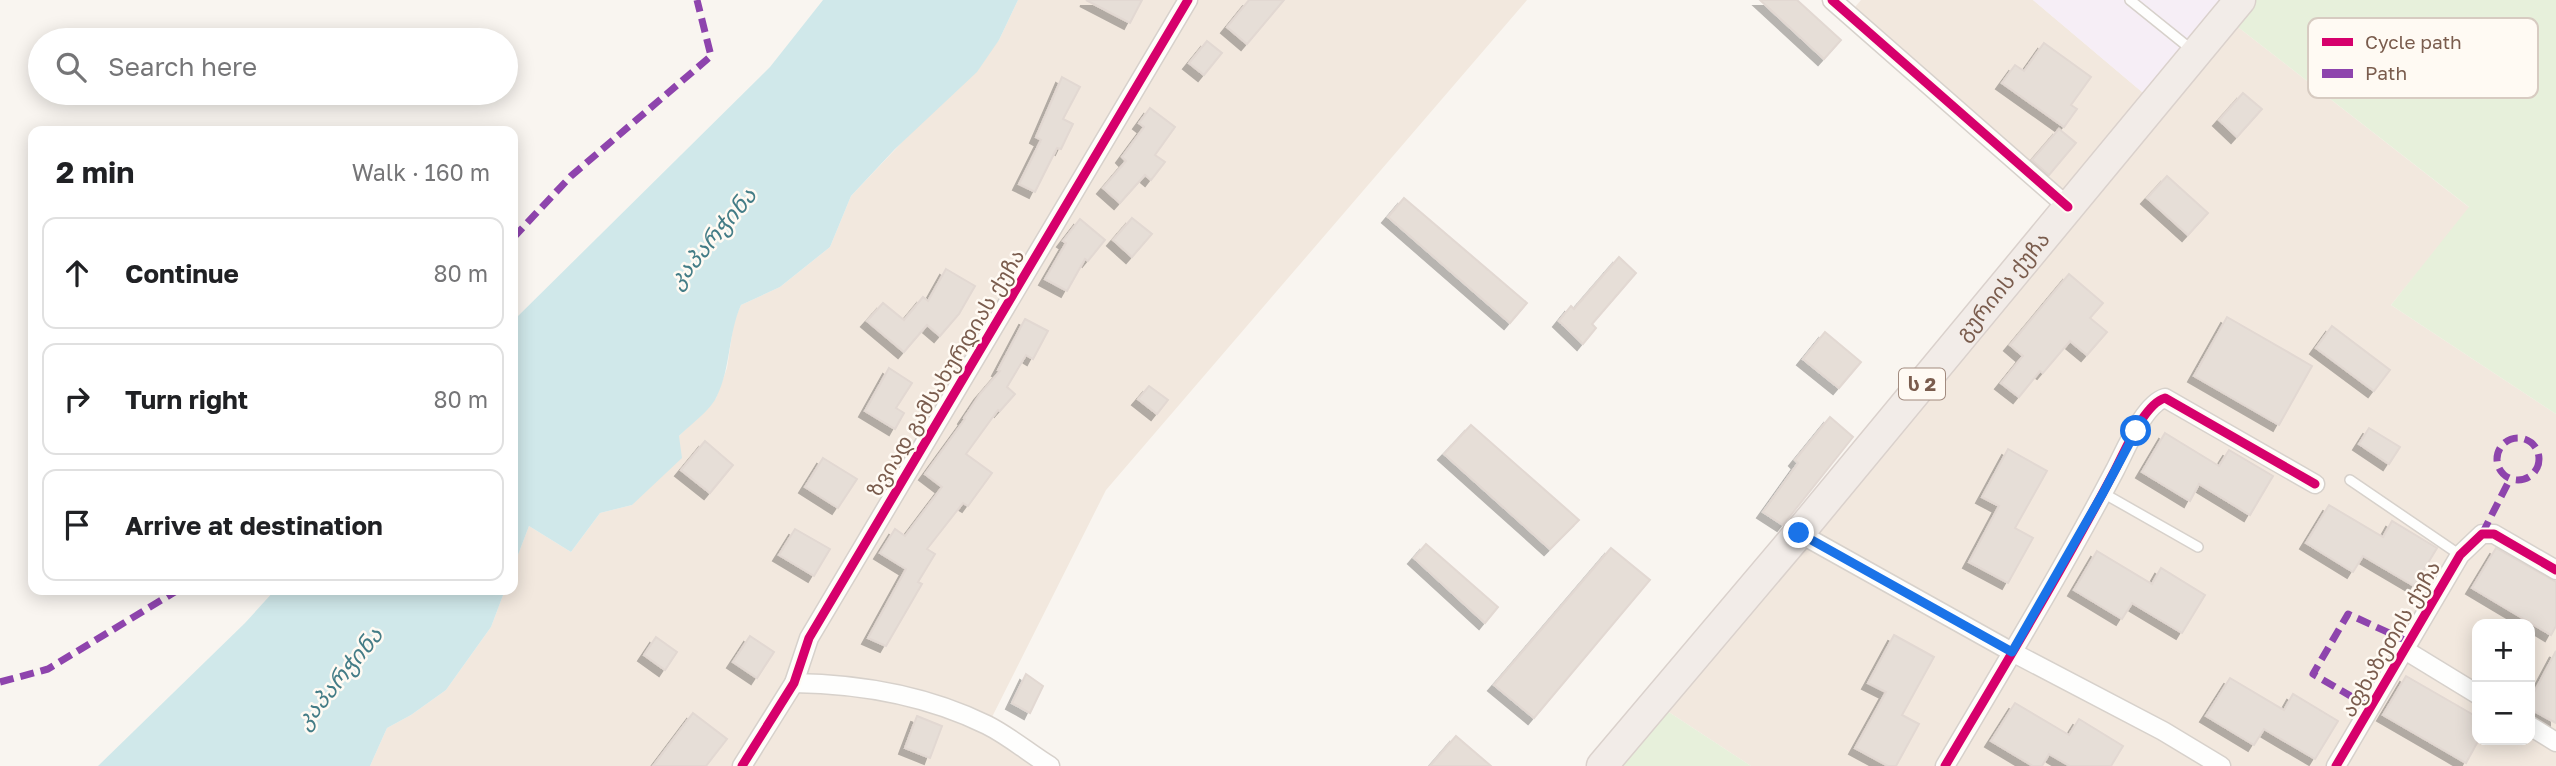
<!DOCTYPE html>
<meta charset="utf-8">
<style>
:root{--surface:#fff;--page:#f2f2f2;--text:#202124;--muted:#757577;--line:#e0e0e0}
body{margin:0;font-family:"Golos Text","Noto Sans Georgian",sans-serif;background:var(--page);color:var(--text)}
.controls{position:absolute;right:21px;bottom:21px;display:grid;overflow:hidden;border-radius:14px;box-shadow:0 4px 18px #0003}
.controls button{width:63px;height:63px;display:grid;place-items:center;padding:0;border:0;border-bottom:2px solid var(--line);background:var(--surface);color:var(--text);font:35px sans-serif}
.stop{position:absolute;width:21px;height:21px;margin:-16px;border:5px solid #1a73e8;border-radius:50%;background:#fff}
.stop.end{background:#1a73e8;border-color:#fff;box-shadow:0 2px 7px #0008}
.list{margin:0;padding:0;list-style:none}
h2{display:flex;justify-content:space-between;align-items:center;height:91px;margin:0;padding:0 28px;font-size:30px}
h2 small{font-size:23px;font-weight:400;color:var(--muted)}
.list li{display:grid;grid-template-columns:46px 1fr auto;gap:21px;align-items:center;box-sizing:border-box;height:112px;margin:0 14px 14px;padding:0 14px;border:2px solid var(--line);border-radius:14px}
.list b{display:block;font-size:26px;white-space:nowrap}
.list em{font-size:23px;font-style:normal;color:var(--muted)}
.icon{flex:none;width:38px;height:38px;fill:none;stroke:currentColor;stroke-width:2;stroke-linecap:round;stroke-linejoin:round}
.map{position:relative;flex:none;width:2556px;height:766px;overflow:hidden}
.search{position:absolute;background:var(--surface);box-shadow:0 4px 18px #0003;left:28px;top:28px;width:490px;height:77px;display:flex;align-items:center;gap:18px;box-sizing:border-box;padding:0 24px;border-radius:38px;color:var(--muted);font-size:26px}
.panel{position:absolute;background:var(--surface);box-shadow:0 4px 18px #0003;left:28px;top:126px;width:490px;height:469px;border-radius:14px}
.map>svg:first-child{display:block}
.residential{fill:#f2e8de;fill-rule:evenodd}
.education{fill:#f6eef6}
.green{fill:#e7f0db}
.water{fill:#d0e8ea}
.building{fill:#e6ded7;stroke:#e2d8d2;stroke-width:2;filter:url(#shadow)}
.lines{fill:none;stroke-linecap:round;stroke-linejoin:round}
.service-casing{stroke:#d7d1cb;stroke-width:12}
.minor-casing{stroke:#d7d1cb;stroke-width:21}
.trunk-casing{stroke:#dad1cc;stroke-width:33}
.service{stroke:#fefefd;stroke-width:9}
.minor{stroke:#fefefd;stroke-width:18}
.trunk{stroke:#f2ece8;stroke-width:30}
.quiet{stroke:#8e44ad;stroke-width:7;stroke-dasharray:14 7;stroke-linecap:butt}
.cycleway-casing{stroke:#fffaf3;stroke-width:13}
.cycleway{stroke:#d6006c;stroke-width:9}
.route{stroke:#1a73e8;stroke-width:9}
.labels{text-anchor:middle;stroke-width:5;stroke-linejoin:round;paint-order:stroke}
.shield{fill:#fffaf3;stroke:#a28b7f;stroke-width:2}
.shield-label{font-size:19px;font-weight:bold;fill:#7a5c4d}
.street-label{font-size:21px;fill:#7a5c4d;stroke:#fffaf3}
.water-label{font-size:23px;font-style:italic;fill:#437c86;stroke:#fffaf3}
.key{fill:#fffaf3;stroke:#d7cbc1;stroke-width:2}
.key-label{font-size:19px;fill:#7a5c4d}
</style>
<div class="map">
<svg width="2556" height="766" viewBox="0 0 2556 766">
<defs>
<filter id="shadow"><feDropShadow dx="-6" dy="6" stdDeviation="0" flood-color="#0004"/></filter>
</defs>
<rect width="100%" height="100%" fill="#f9f5f0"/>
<!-- residential -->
<g class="residential">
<path d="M1018 0H1527L1106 490 988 725 1050 766H370L387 728 411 715 446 690 491 627 505 590H513V568L529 526 571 552 600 513 632 505 679 436 716 398 727 368 734 321 741 305 780 287 830 247 851 196 999 40Z"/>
<path d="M1861 0H2033L2155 103 2225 17 2470 208 2391 305 2556 414V766H1751L1655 703 2068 207 1849 14ZM2477 624H2530V740H2477Z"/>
</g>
<!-- education -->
<path class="education" d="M2033 0H2240L2155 103Z"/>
<!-- green -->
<g class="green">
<path d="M2240 0H2556V414L2391 305 2469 207 2225 17Z"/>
<path d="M1655 703 1751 766H1602Z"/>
</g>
<!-- water -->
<g class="water">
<path d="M823 0H1018L999 40 977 72 895 149 851 196 830 247 780 287 741 305C728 334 731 367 717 396 711 410 691 424 679 436L682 458 632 505 600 513 571 552 529 526 513 568V321L770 67Z"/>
<path d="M275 590H505L491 627 446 690 411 715 387 728 370 766H98L245 623Z"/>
</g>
<!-- building -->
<g class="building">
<path d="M1086 0H1142L1130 23Z"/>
<path d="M1249 0H1284L1247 44 1227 27Z"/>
<path d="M1760 0H1797L1841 40 1824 59Z"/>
<path d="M1207 41 1222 53 1204 75 1189 63Z"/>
<path d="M2044 43 2091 77 2071 105 2077 109 2064 127 2002 83 2015 65 2024 71Z"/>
<path d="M1062 77 1080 87 1063 119 1073 124 1061 149 1057 148 1035 192 1019 184 1041 140 1036 137Z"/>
<path d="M2243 93 2262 109 2237 137 2219 120Z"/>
<path d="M1150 108 1175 127 1155 155 1165 162 1151 180 1145 175 1120 203 1103 188 1126 161 1122 157 1144 127 1139 123Z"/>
<path d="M2059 129 2076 143 2049 175 2032 160Z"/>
<path d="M2167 176 2208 213 2188 235 2147 198Z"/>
<path d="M1404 198 1527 303 1510 323 1388 217Z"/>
<path d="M1132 218 1152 234 1132 257 1113 240Z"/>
<path d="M1080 219 1105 240 1088 261 1085 259 1067 291 1045 279 1066 243 1063 241Z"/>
<path d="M1619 257 1636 273 1592 324 1596 328 1583 344 1559 321 1571 306 1574 309Z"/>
<path d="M946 269 975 286 959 314 940 336 927 325 904 352 867 321 883 303 904 320 923 297 928 301Z"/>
<path d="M2069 274 2103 303 2090 318 2107 332 2087 355 2070 341 2043 373 2040 371 2019 397 2001 383 2023 356 2010 345Z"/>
<path d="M2227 317 2312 366 2279 425 2194 376Z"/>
<path d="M1025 319 1048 331 1033 359 1026 355 1007 387 1015 394 1000 411 998 410 966 454 992 473 968 506 963 503 927 549 935 554 918 582 922 584 886 646 868 638 906 569 880 553 895 529 905 536 942 487 925 474 965 419 964 418 980 394 1000 371 998 370Z"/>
<path d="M2332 326 2390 370 2374 391 2316 348Z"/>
<path d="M1825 332 1861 362 1839 388 1803 359Z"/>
<path d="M889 368 912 383 896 408 904 413 895 429 865 411Z"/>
<path d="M1149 386 1168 400 1157 414 1138 399Z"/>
<path d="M1830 417 1853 437 1783 525 1763 512 1798 463 1795 460Z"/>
<path d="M1471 425 1579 520 1550 549 1444 454Z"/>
<path d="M2369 428 2400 447 2389 464 2359 444Z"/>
<path d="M2165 433 2219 466 2229 450 2273 476 2250 515 2199 484 2190 501 2142 472Z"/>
<path d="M705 441 733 465 710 493 681 470Z"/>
<path d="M2008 449 2047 471 2015 528 2033 538 2008 583 1969 562 1999 506 1982 497Z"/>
<path d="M823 458 857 479 838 508 805 487Z"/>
<path d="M2329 505 2383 537 2392 521 2437 548 2414 586 2363 556 2353 572 2306 543Z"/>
<path d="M795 529 830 549 814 576 779 555Z"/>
<path d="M1426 544 1498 607 1485 623 1414 558Z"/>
<path d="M1611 548 1650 580 1534 718 1494 685Z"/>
<path d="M2496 548 2556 582V626L2551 635 2472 588Z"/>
<path d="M2097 551 2152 584 2161 568 2205 595 2182 633 2132 603 2122 619 2074 590Z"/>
<path d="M1894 635 1934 657 1902 715 1919 724 1896 766H1888L1855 748 1886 692 1868 683Z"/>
<path d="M750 636 774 652 757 678 733 662Z"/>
<path d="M656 637 677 652 665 670 644 655Z"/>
<path d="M2556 651V723L2530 709V700Z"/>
<path d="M1026 674 1043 686 1030 713 1012 703Z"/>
<path d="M2406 676 2477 717V743L2466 763 2383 715Z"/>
<path d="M2230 678 2284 710 2293 694 2338 721 2315 759 2264 729 2254 745 2206 716Z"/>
<path d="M2015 703 2069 735 2079 719 2123 746 2111 766H2070L2049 754 2042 766H2033L1991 741Z"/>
<path d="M693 713 727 739 706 766H653Z"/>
<path d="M917 716 942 726 930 758 905 748Z"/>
<path d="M1456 736 1491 766H1430Z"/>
</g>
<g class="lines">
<!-- service casing -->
<g class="service-casing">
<g id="service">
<path d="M2130 0 2192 50"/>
<path d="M2350 480 2460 555"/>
<path d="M2103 493 2198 547"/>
</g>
</g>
<!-- minor casing -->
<g class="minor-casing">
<g id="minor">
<path d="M1832 0 2068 207"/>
<path d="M1799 533 2012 652 2163 731 2221 766"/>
<path d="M2405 650 2477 694"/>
<path d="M794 683C861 684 926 695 987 725 1009 736 1029 753 1050 766"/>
<path d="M2530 726 2556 742"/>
<path d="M742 766 794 683 809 638 1188 0"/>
<path d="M1945 766C2003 668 2062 571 2115 470 2125 451 2144 404 2165 398L2315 484"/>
<path d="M2336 766 2460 555 2482 534H2494L2556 570"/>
</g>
</g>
<!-- trunk casing -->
<g class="trunk-casing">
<g id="trunk">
<path id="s1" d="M1602 766 1799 533 2240 0"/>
</g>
</g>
<!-- service -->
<use href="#service" class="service"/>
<!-- minor -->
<use href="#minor" class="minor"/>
<!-- trunk -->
<use href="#trunk" class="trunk"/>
<!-- quiet -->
<g class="quiet">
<path d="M513 238 571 176 711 56 697 0"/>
<circle cx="2518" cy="459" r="21"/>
<path d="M2482 534 2510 479"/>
<path d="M0 682 48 669 178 590"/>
<path d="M2371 708 2313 674 2348 614 2409 642"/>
</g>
<!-- cycleway casing -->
<g class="cycleway-casing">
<g id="cycleway">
<path d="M1832 0 2068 207"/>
<path d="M742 766 794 683 809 638 1188 0"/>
<path d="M1945 766C2003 668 2062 571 2115 470 2125 451 2144 404 2165 398L2315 484"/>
<path d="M2336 766 2460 555 2482 534H2494L2556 570"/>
</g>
</g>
<!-- cycleway -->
<use href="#cycleway" class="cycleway"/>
</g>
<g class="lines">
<!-- route -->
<path class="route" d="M1799 533 2012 652 2103 493 2136 431"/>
</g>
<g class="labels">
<!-- shield labels -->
<rect class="shield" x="1899" y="368.5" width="46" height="31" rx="5"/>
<g class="shield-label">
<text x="1922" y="391">ს 2</text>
</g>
<!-- street labels -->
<g class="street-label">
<text dy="7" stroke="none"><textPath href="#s1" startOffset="625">გურიის ქუჩა</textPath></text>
<text transform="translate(946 373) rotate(-59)" y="7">ზვიად გამსახურდიას ქუჩა</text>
<text transform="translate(2391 639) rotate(-60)" y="7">აფხაზეთის ქუჩა</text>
</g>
<!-- water labels -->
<g class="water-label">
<text transform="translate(712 238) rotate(-50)" y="8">კაპარჭინა</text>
<text transform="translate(339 678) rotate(-51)" y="8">კაპარჭინა</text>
</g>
</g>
<!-- legend -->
<rect x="2308" y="18" width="230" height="80" rx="10" class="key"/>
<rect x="2322" y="38" width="31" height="8" fill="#d6006c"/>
<rect x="2322" y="69" width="31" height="9" fill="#8e44ad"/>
<g class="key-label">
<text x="2365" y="49">Cycle path</text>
<text x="2365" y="80">Path</text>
</g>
</svg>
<div class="controls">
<button>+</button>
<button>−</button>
</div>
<div class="stop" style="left:2136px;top:431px"></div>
<div class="stop end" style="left:1799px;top:533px"></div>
<div class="search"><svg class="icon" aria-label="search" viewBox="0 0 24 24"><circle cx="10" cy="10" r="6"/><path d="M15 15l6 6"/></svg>Search here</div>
<section class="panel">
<h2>2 min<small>Walk · 160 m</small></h2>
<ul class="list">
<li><svg class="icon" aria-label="ahead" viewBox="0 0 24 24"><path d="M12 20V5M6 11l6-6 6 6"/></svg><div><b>Continue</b></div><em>80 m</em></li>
<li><svg class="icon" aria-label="right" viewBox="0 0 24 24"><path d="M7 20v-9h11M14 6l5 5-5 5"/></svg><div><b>Turn right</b></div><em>80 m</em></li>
<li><svg class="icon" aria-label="arrive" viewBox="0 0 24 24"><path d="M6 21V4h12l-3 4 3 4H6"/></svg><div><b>Arrive at destination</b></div></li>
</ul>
</section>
</div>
